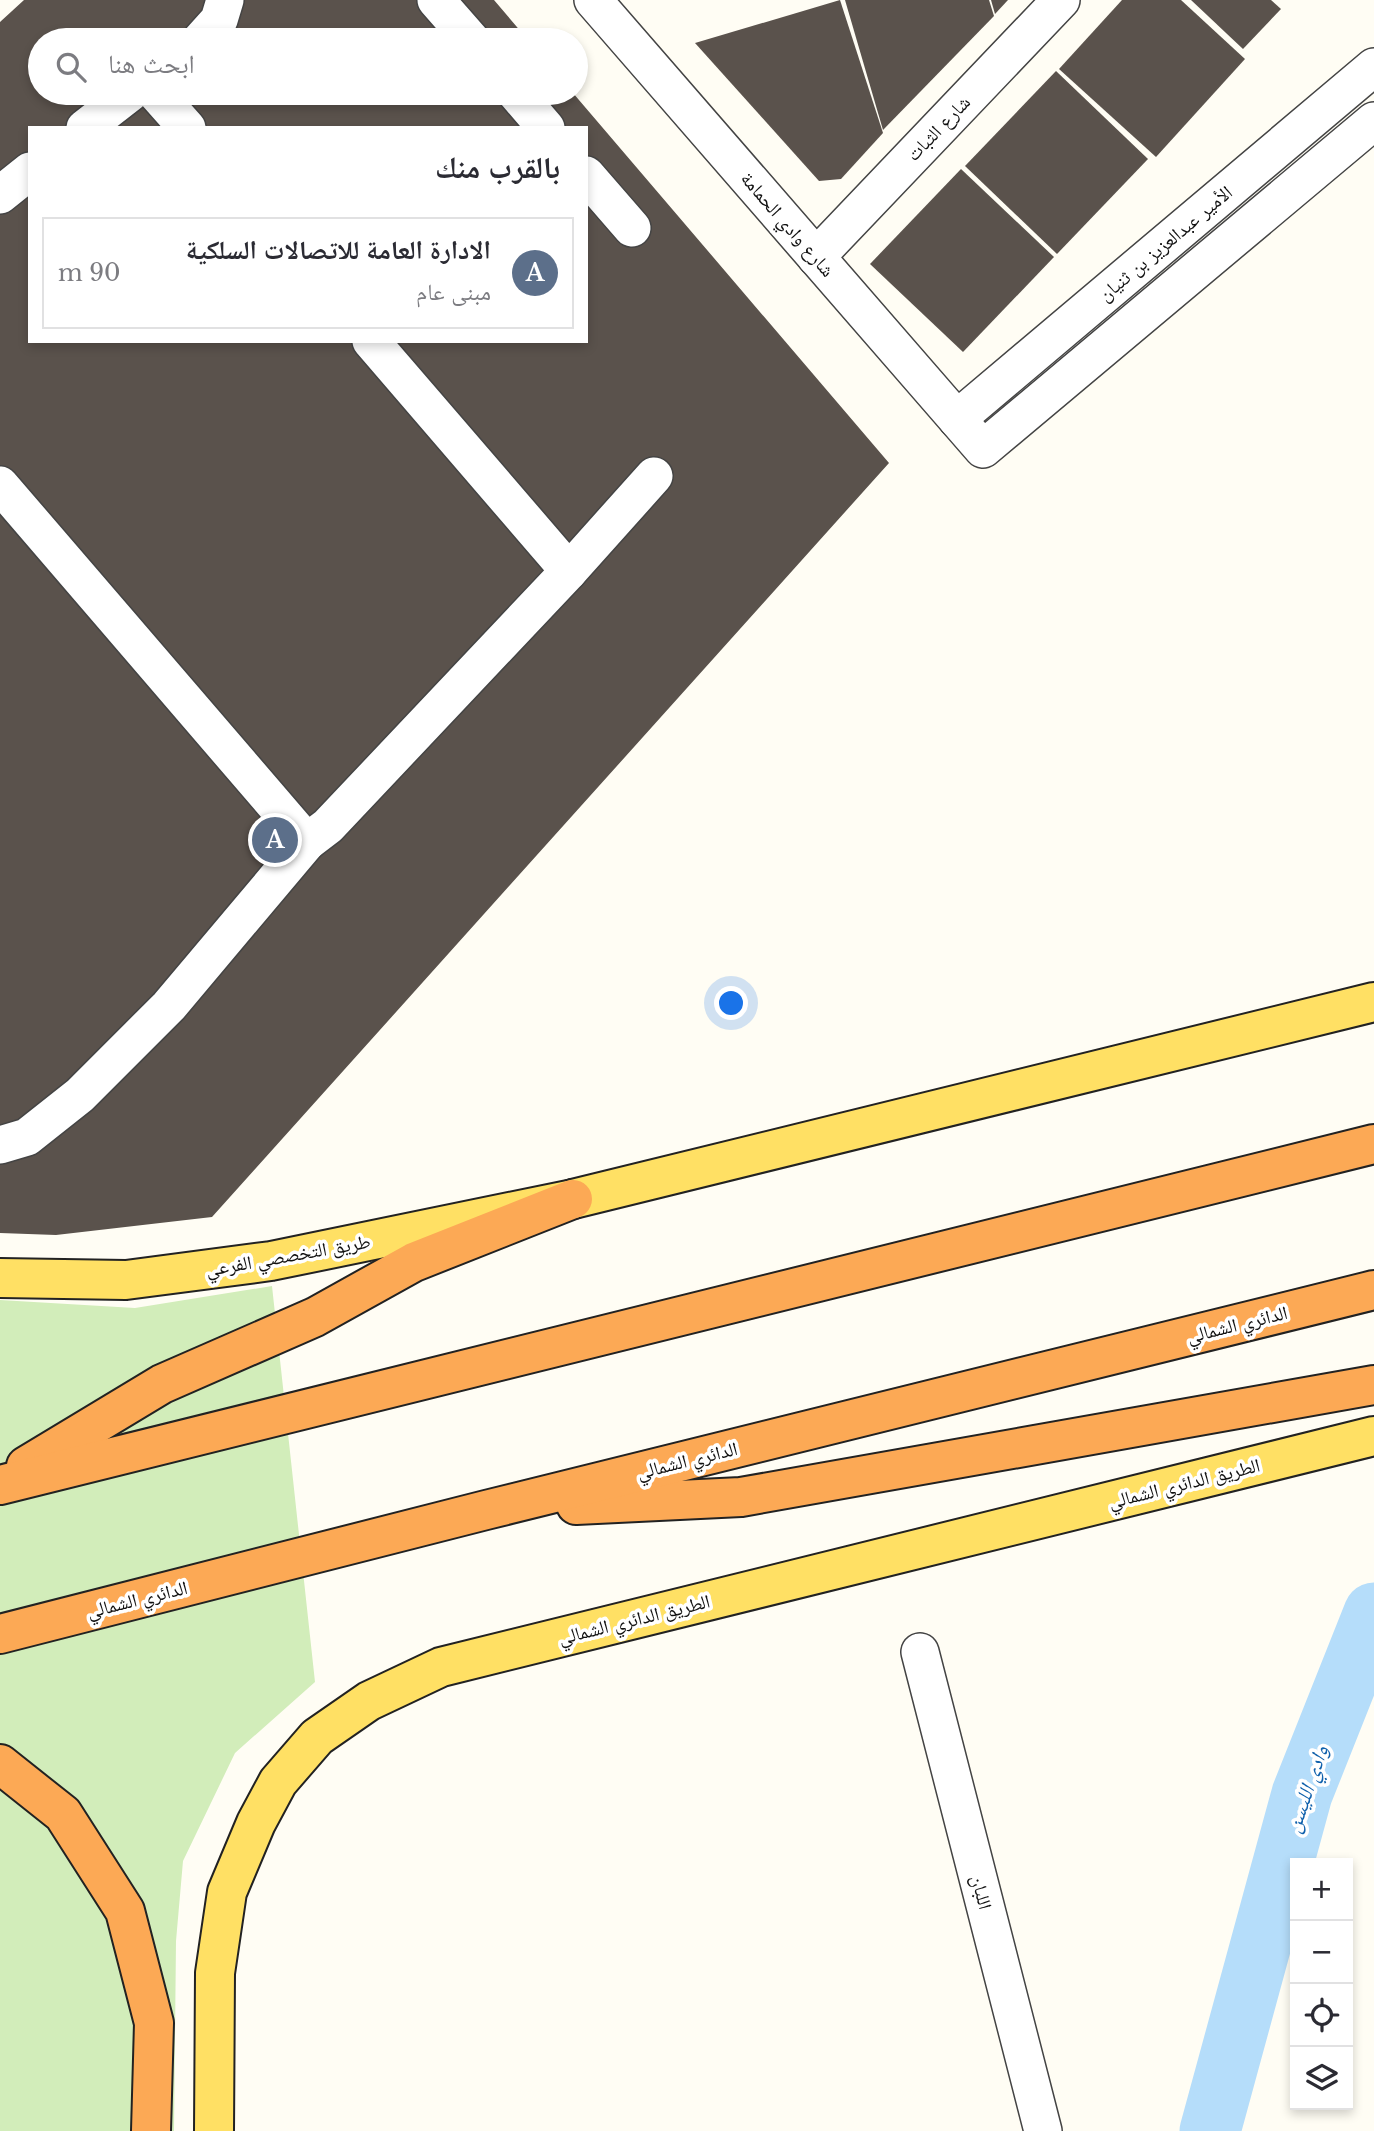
<!DOCTYPE html>
<html lang="ar">
<meta charset="utf-8">
<style>
:root{--surface:#fff;--page:#f2f2f3;--text:#2b2b33;--muted:#7c7c81;--line:#e1e1e2;--accent:#ea580c}
body{margin:0;font-family:"Libre Baskerville","Noto Naskh Arabic",serif;background:var(--page);color:var(--text);direction:rtl}
.controls{position:absolute;right:21px;bottom:21px;display:grid;overflow:hidden;border-radius:0px;box-shadow:0 4px 10px #0003}
.controls button{width:63px;height:63px;display:grid;place-items:center;padding:0;border:0;border-bottom:2px solid var(--line);background:var(--surface);color:var(--text);font:35px sans-serif}
.you{position:absolute;left:732px;top:1004px;width:24px;height:24px;margin:-18px;border:5px solid #fff;border-radius:50%;background:#1a73e8;box-shadow:0 0 0 10px #1a73e833}
.badge{display:grid;place-items:center;width:46px;height:46px;border-radius:50%;background:var(--accent);color:#fff;font-size:23px;font-weight:700}
.pin{position:absolute;translate:-50% -50%;border:4px solid #fff;box-shadow:0 2px 7px #0006}
.list{margin:0;padding:0;list-style:none}
h2{display:flex;justify-content:space-between;align-items:center;height:91px;margin:0;padding:0 28px;font-size:30px}
h2 small{font-size:23px;font-weight:400;color:var(--muted)}
.list li{display:grid;grid-template-columns:46px 1fr auto;gap:21px;align-items:center;box-sizing:border-box;height:112px;margin:0 14px 14px;padding:0 14px;border:2px solid var(--line);border-radius:0px}
.list b{display:block;font-size:26px;white-space:nowrap}
.list p{margin:0;font-size:23px;white-space:nowrap;color:var(--muted)}
.list em{font-size:23px;font-style:normal;color:var(--muted)}
.icon{flex:none;width:38px;height:38px;fill:none;stroke:currentColor;stroke-width:2;stroke-linecap:round;stroke-linejoin:round}
.map{position:relative;flex:none;width:1374px;height:2131px;overflow:hidden;direction:ltr}
.search{position:absolute;background:var(--surface);box-shadow:0 4px 10px #0003;left:28px;top:28px;width:560px;height:77px;display:flex;align-items:center;gap:18px;box-sizing:border-box;padding:0 24px;border-radius:38px;color:var(--muted);font-size:26px}
.panel{position:absolute;background:var(--surface);box-shadow:0 4px 10px #0003;left:28px;top:126px;width:560px;height:217px;border-radius:0px;direction:rtl}
.map>svg:first-child{display:block}
.green{fill:#d2edba}
.lines{fill:none;stroke-linecap:round;stroke-linejoin:round}
.river{stroke:#b5ddfa;stroke-width:61}
.building{fill:#5a524c;fill-rule:evenodd}
.minor-casing{stroke:#444;stroke-width:40}
.major-casing{stroke:#222;stroke-width:42}
.highway-casing{stroke:#222;stroke-width:42}
.minor{stroke:#fff;stroke-width:37}
.major{stroke:#ffe064;stroke-width:38}
.highway{stroke:#fca955;stroke-width:38}
.labels{text-anchor:middle;stroke-width:7;stroke-linejoin:round;paint-order:stroke}
.street-label{font-size:19px;fill:#111;stroke:#fff}
.water-label{font-size:21px;font-style:italic;fill:#1061ac;stroke:#fff}
</style>
<div class="map">
<svg width="1374" height="2131" viewBox="0 0 1374 2131">
<rect width="100%" height="100%" fill="#fffdf4"/>
<!-- green -->
<path class="green" d="M272 1286 315 1682 235 1753 183 1861 176 1941 174 2131H0V1300L135 1308Z"/>
<g class="lines">
<!-- river -->
<path class="river" d="M1210 2131 1302 1794 1374 1613"/>
</g>
<!-- building -->
<g class="building">
<path d="M24 0H494L528 40H40V93H573L889 463 212 1217 56 1235 0 1233V22ZM30 128H586V341H30Z"/>
<path d="M840 0 883 133 841 179 819 181 695 43Z"/>
<path d="M845 0H989L994 16 883 130Z"/>
<path d="M991 0H1008L995 14Z"/>
<path d="M1122 0H1181L1245 59 1156 157 1059 69Z"/>
<path d="M1191 0H1271L1281 9 1243 49Z"/>
<path d="M1056 71 1148 159 1057 254 965 166Z"/>
<path d="M961 169 1054 257 963 352 870 264Z"/>
</g>
<g class="lines">
<!-- minor casing -->
<g class="minor-casing">
<g id="minor">
<path d="M436 0 471 40"/>
<path d="M593 0 983 449 1374 121"/>
<path d="M201 40 219 20 225 0"/>
<path d="M156 93 187 128"/>
<path d="M516 93 546 128"/>
<path d="M85 128 130 93"/>
<path d="M586 175 632 228"/>
<path d="M0 195 30 171"/>
<path d="M816 257 1061 0"/>
<path d="M371 341 569 571"/>
<path d="M957 419 1374 67"/>
<path d="M0 485 307 842 328 826 569 571 654 476"/>
<path d="M0 1145 27 1137 80 1095 169 1006 307 842"/>
<path d="M920 1652 1043 2131"/>
</g>
</g>
<!-- major casing -->
<g class="major-casing">
<g id="major">
<path d="M0 1278 126 1280 271 1261 573 1199 1374 1002"/>
<path d="M214 2131 215 1973 227 1892 256 1823 278 1782 317 1737 369 1701 441 1667 1374 1436"/>
</g>
</g>
<!-- highway casing -->
<g class="highway-casing">
<g id="highway">
<path d="M26 1466 162 1384 315 1317 414 1262 573 1199"/>
<path d="M0 1485 1374 1144"/>
<path d="M576 1505 741 1497 1374 1385"/>
<path d="M0 1634 486 1510 1374 1290"/>
<path d="M0 1764 63 1814 125 1911 154 2023 151 2131"/>
</g>
</g>
<!-- minor -->
<use href="#minor" class="minor"/>
<!-- major -->
<use href="#major" class="major"/>
<!-- highway -->
<use href="#highway" class="highway"/>
</g>
<g class="labels">
<!-- street labels -->
<g class="street-label">
<text transform="translate(938 128) rotate(-46)" y="7">شارع الثبات</text>
<text transform="translate(788 224) rotate(49)" y="7">شارع وادي الحمامة</text>
<text transform="translate(1165 243) rotate(-40)" y="7">الأمير عبدالعزيز بن ثنيان</text>
<text transform="translate(288 1255) rotate(-10)" y="7">طريق التخصصي الفرعي</text>
<text transform="translate(1237 1324) rotate(-14)" y="7">الدائري الشمالي</text>
<text transform="translate(687 1460) rotate(-14)" y="7">الدائري الشمالي</text>
<text transform="translate(1184 1483) rotate(-14)" y="7">الطريق الدائري الشمالي</text>
<text transform="translate(137 1599) rotate(-14)" y="7">الدائري الشمالي</text>
<text transform="translate(634 1619) rotate(-14)" y="7">الطريق الدائري الشمالي</text>
<text transform="translate(982 1892) rotate(75)" y="7">اللبان</text>
</g>
<!-- water labels -->
<g class="water-label">
<text transform="translate(1307 1789) rotate(-71)" y="7">وادي الليسن</text>
</g>
</g>
</svg>
<div class="controls">
<button>+</button>
<button>−</button>
<button><svg class="icon" aria-label="locate" viewBox="0 0 24 24"><circle cx="12" cy="12" r="6"/><path d="M12 2v4M12 18v4M2 12h4M18 12h4"/></svg></button>
<button><svg class="icon" aria-label="layers" viewBox="0 0 24 24"><path d="M12 4l9 5-9 5-9-5zM3 14l9 5 9-5"/></svg></button>
</div>
<div class="you"></div>
<div class="pin badge" style="left:275px;top:840px;background:#5c6f8a">A</div>
<div class="search"><svg class="icon" aria-label="search" viewBox="0 0 24 24"><circle cx="10" cy="10" r="6"/><path d="M15 15l6 6"/></svg>ابحث هنا</div>
<section class="panel">
<h2>بالقرب منك<small></small></h2>
<ul class="list">
<li><span class="badge" style="background:#5c6f8a">A</span><div><b>الادارة العامة للاتصالات السلكية</b><p>مبنى عام</p></div><em>90 m</em></li>
</ul>
</section>
</div>
